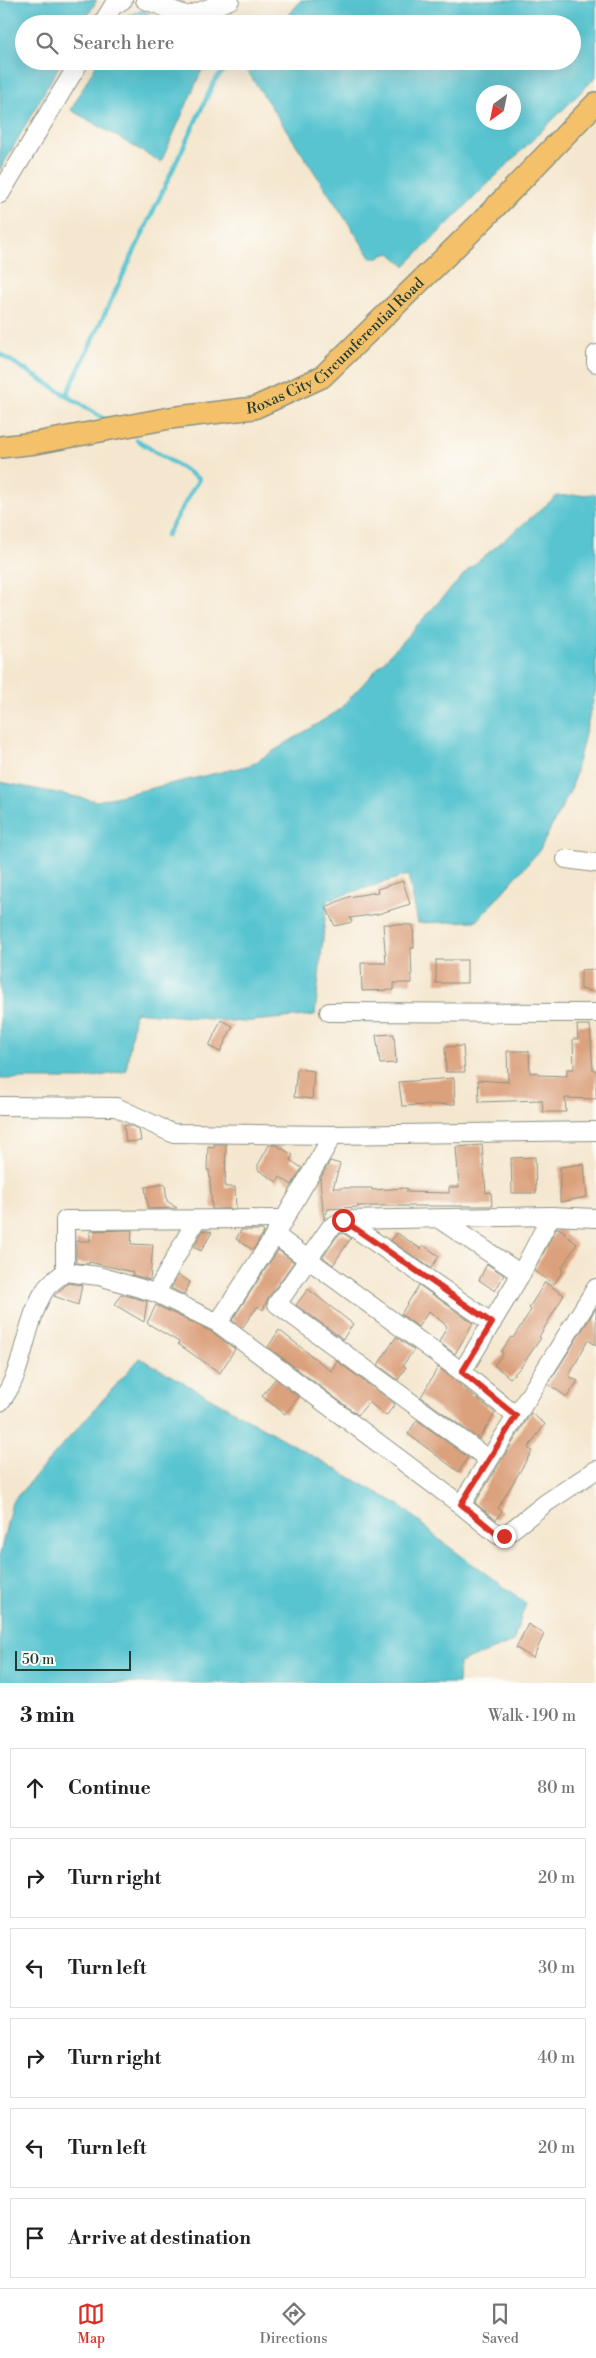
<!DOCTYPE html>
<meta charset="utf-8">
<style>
:root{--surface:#fff;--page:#f2f2f2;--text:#202124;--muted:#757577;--line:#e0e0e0;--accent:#d93025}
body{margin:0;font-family:"Libre Bodoni",serif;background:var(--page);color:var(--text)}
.compass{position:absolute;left:476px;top:85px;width:45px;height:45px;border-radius:50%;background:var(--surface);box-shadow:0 5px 20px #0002;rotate:213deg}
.scale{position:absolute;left:15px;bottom:12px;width:116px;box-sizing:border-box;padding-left:5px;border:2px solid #1f3d34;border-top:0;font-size:14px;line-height:18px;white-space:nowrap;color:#1f3d34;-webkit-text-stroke:4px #fdfcf7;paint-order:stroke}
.stop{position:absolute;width:15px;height:15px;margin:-11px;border:4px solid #d93025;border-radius:50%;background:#fff}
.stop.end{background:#d93025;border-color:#fff;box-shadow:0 1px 5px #0008}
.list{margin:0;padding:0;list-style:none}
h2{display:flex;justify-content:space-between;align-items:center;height:65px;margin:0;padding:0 20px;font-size:21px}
h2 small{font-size:16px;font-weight:400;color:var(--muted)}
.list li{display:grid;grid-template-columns:32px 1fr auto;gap:15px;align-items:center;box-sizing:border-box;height:80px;margin:0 10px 10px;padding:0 10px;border:1px solid var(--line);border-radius:0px}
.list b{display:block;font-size:19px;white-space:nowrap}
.list em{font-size:16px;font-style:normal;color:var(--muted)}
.icon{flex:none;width:28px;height:28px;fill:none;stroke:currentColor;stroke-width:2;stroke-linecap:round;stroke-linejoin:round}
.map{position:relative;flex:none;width:596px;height:1683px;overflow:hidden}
.search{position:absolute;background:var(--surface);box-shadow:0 5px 20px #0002;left:15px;right:15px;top:15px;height:55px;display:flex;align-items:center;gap:12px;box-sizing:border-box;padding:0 18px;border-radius:28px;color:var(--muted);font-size:19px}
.sheet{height:605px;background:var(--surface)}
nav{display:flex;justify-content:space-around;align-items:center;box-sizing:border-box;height:70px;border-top:1px solid var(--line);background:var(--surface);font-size:14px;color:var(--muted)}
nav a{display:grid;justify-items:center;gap:2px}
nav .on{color:var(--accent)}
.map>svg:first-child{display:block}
.water{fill:#58c4d0;stroke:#3c8082;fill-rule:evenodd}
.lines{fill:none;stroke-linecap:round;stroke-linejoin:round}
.stream{stroke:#58c4d0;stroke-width:4.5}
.building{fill:#dba07b}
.minor-casing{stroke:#8a9282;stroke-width:20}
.major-casing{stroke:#8a9282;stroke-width:24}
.minor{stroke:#fff;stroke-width:18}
.major{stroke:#f4c16b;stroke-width:21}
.route{stroke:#d93025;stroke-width:6}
.labels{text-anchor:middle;stroke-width:5;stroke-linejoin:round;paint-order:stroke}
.street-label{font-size:15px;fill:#1f3d34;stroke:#fdfcf7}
</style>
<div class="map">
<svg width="596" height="1683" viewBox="0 0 596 1683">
<rect width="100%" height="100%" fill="#fdfcf7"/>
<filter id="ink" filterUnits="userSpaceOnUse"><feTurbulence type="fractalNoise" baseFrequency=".02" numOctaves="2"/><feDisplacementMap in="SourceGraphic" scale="10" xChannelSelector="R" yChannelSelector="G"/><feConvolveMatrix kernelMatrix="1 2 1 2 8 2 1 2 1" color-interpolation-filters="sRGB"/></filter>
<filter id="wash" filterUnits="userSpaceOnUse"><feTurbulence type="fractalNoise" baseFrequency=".0096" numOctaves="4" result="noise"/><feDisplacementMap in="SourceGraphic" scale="20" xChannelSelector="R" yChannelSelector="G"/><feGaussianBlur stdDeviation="1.12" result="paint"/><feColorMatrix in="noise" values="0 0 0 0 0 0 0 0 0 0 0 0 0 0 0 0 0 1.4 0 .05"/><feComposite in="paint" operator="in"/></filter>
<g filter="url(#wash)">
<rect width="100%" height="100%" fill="#f5e7cf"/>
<!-- water -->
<g class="water">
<path d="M0 0H97L83 24H24V61H62L0 170Z"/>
<path d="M301 0H596V77L405 266 390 253 372 259 246 69 252 61H572V24H282ZM484 92H514V122H484Z"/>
<path d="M143 10 167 24H119L122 18Z"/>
<path d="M98 61H206L161 162 71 110Z"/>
<path d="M596 494V689L572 787 539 851 477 921 418 923 408 875 327 900 315 1015 242 1022 135 1012 126 1071 84 1079H0V782L97 801 251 765 338 711 469 569 557 496Z"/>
<path d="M140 1358 401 1506 441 1541 526 1603 513 1642 459 1663 458 1683H0V1554L12 1502Z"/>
</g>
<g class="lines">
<!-- stream -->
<g class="stream">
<path d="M0 354 106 420"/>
<path d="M67 394 215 80 231 64 246 69"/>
<path d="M137 440 199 479 166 536"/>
</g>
</g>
<g id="blocks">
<!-- building -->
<g class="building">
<path d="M403 881 410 904 378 914 350 918 352 922 335 926 326 907 348 897 378 892 377 889Z"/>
<path d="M383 924 413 925 414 948H411L412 983H394V990L362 991 361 963H386Z"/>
<rect x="436" y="960" width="31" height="23"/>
<path d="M596 969V992L581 989V970Z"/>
<path d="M221 1020 233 1026 220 1052 209 1046Z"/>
<path d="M577 1025H590L593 1070H596V1099L565 1098 566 1112H543L542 1100 479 1102 478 1080 508 1082 507 1051H529L530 1073 538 1072 539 1075 567 1076V1069H574L573 1039H578Z"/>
<path d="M394 1034 396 1063 380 1064 376 1035Z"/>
<path d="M463 1046 465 1072H446L445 1047Z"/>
<path d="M297 1069 314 1071 312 1099 294 1097Z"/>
<path d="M454 1078 455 1104 402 1106 399 1082Z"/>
<path d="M124 1125H129L139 1129 141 1141 126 1142Z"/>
<path d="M214 1144H226L225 1187H235L236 1209H212L209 1170H207L208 1146 214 1147Z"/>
<path d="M269 1145H276L293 1155 290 1160 302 1168 292 1185 280 1177 277 1182 258 1170V1165Z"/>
<path d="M482 1145 486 1193 491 1192 492 1206H357L359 1207 328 1209 324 1220 320 1179 330 1161 340 1164 333 1188H372V1190L407 1188V1192L449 1193V1187H459L456 1147Z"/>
<path d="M535 1157 536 1193H512L511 1158Z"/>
<path d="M584 1164 587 1197 560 1202V1167Z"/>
<path d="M165 1184 167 1201 177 1208 148 1209 145 1187Z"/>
<path d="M557 1227 565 1232 564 1234 577 1244 561 1269 563 1271 554 1284 534 1271Z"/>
<path d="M132 1230 131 1244 153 1245 150 1280 132 1275 133 1272 89 1262V1264L76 1263V1241H90V1231Z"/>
<path d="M203 1230 212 1232 201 1251 194 1247Z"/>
<path d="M241 1230H262L264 1232 253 1250 236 1239Z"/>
<path d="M343 1233 351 1238 333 1265 323 1257 337 1236Z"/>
<path d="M397 1233 421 1249 423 1245 439 1256 431 1268 391 1241Z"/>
<path d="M278 1250 294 1262 268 1298 263 1310 258 1306 242 1328 232 1320Z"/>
<path d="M487 1264 504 1275 495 1291 479 1280Z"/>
<path d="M178 1275 190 1282 184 1295 171 1288Z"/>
<path d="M545 1282 564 1295 539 1337 541 1338 521 1367 510 1378 494 1365 503 1354 501 1352 511 1337 513 1338 531 1310 529 1308Z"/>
<path d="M68 1283 82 1285 78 1305 54 1296Z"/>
<path d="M419 1285 473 1323 455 1354 439 1342 447 1326 429 1311 418 1327 401 1314Z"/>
<path d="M308 1289 353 1324 343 1339 296 1305Z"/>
<path d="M121 1294 147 1301 144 1322 115 1305Z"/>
<path d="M156 1305 212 1332 235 1349 220 1373 178 1344 179 1342 147 1323Z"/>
<path d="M596 1308V1345L588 1340 569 1376 578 1381 567 1397 548 1384Z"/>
<path d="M279 1330 331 1371 337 1361 395 1404 386 1416 369 1402 358 1415 268 1347Z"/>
<path d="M396 1337 414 1350 403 1365 406 1367 398 1380 378 1365Z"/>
<path d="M438 1367 495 1413 479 1439 421 1397Z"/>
<path d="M275 1379 299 1397 285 1414 262 1396Z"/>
<path d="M531 1413 545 1424 528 1448 532 1451 498 1508 502 1511 496 1520 475 1503Z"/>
<path d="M417 1420 468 1457 459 1472 408 1434Z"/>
<path d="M528 1624 544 1634 533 1658 516 1648Z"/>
</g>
</g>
</g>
<g filter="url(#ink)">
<use href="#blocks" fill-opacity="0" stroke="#8a9282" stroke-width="1"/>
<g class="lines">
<!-- minor casing -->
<g class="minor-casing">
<g id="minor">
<path d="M145 0 188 16 230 0"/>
<path d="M102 24 113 6 123 0"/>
<path d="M0 194 80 61"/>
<path d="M596 354V363"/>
<path d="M566 859 596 863"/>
<path d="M329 1012 596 1013"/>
<path d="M0 1106 116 1107 172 1133 333 1135 596 1131"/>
<path d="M439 1219 521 1274"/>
<path d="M343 1220 492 1323"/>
<path d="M275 1235 462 1372 516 1416"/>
<path d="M65 1272V1220L284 1219"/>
<path d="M156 1293 196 1220"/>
<path d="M218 1323 275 1235 333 1135"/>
<path d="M462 1372 521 1274 551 1216"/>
<path d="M0 1402C24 1375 24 1323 45 1290 49 1283 59 1277 65 1272L99 1276 156 1293 218 1323 461 1505 596 1288"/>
<path d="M488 1459 277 1304 330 1228 343 1220 551 1216 596 1218"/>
<path d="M461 1505 498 1535 504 1536 546 1503 596 1470"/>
</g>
</g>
<!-- major casing -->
<g class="major-casing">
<g id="major">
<path id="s1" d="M0 447 36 443 170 418 254 408 322 377 479 224 596 103"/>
</g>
</g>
<!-- minor -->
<use href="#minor" class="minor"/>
<!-- major -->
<use href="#major" class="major"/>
</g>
</g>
<g class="lines" filter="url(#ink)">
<!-- route -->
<path class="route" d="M343 1220 492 1323 462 1372 516 1416 461 1504 498 1535 504 1536"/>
</g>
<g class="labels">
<!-- street labels -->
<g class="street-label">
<text dy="5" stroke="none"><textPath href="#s1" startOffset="360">Roxas City Circumferential Road</textPath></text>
</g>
</g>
</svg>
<svg class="compass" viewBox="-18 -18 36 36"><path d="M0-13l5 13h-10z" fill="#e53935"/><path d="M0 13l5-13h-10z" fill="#757577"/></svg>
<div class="scale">50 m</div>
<div class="stop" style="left:343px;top:1220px"></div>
<div class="stop end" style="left:504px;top:1536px"></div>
<div class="search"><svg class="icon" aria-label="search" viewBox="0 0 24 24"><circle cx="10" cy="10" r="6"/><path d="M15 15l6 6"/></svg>Search here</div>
</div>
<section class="sheet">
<h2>3 min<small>Walk · 190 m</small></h2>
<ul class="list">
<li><svg class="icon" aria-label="ahead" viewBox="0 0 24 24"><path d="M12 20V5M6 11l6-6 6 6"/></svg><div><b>Continue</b></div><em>80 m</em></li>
<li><svg class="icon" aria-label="right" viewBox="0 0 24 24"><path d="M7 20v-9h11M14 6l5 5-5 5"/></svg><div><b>Turn right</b></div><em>20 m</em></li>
<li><svg class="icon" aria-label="left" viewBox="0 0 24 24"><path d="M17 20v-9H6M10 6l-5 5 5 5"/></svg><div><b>Turn left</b></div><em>30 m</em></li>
<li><svg class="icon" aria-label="right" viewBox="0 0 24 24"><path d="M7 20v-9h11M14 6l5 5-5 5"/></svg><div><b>Turn right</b></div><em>40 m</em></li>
<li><svg class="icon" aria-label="left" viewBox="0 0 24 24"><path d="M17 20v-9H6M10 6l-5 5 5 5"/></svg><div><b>Turn left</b></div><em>20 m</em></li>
<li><svg class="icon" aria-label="arrive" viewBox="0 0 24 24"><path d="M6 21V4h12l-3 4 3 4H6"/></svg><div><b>Arrive at destination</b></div></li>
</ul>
</section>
<nav>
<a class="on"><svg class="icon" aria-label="map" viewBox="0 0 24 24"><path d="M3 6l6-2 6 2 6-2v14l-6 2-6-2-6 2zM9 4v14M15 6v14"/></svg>Map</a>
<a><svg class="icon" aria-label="directions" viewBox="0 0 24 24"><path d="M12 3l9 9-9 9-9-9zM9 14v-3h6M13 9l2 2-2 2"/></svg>Directions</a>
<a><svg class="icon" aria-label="saved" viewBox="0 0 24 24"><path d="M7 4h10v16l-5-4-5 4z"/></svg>Saved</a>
</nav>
